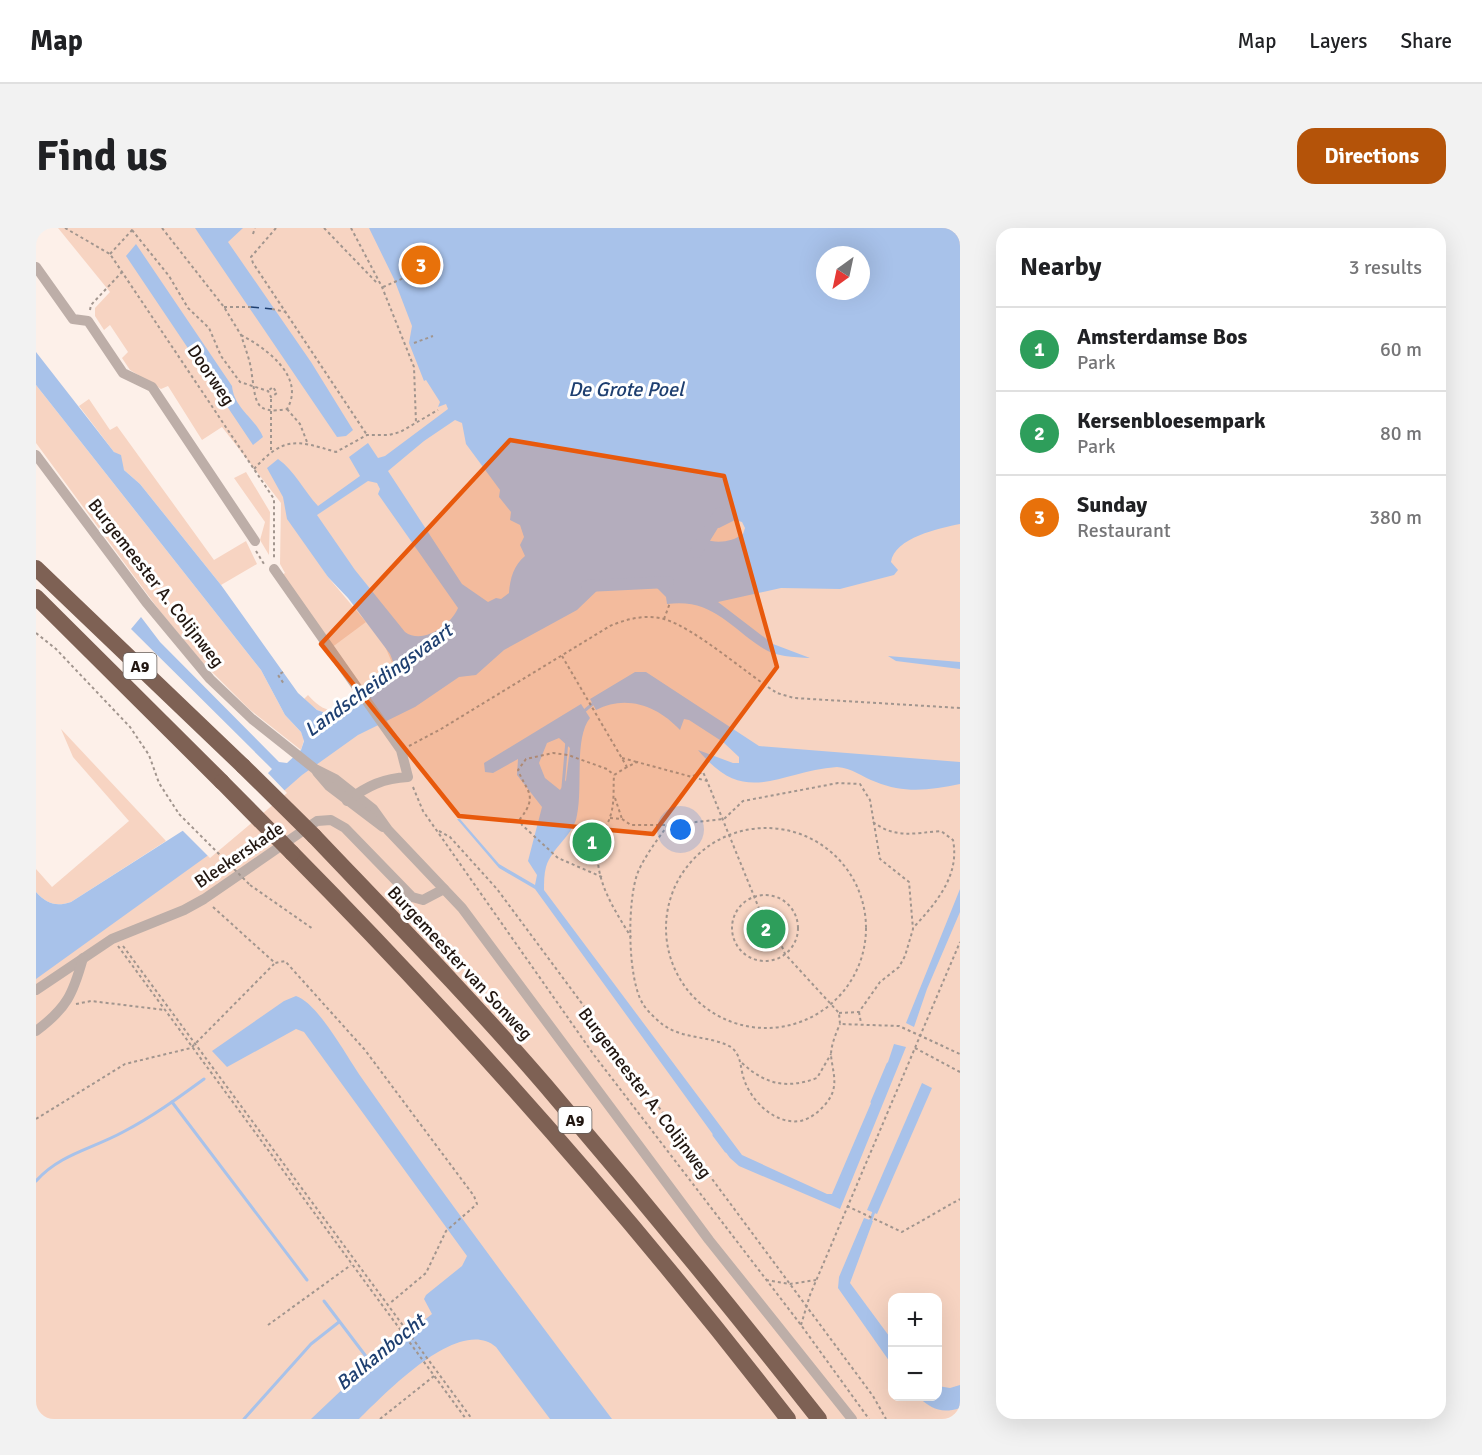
<!DOCTYPE html>
<meta charset="utf-8">
<style>
:root{--surface:#fff;--page:#f2f2f2;--text:#202124;--muted:#757577;--line:#e0e0e0;--accent:#b45309}
body{margin:0;font-family:Signika,sans-serif;background:var(--page);color:var(--text)}
.controls{position:absolute;right:18px;bottom:18px;display:grid;overflow:hidden;border-radius:12px;box-shadow:0 6px 24px #0002}
.controls button{width:54px;height:54px;display:grid;place-items:center;padding:0;border:0;border-bottom:2px solid var(--line);background:var(--surface);color:var(--text);font:30px sans-serif}
.compass{position:absolute;left:780px;top:18px;width:54px;height:54px;border-radius:50%;background:var(--surface);box-shadow:0 6px 24px #0002;rotate:213deg}
.you{position:absolute;left:645px;top:602px;width:21px;height:21px;margin:-15px;border:4px solid #fff;border-radius:50%;background:#1a73e8;box-shadow:0 0 0 9px #1a73e833}
.badge{display:grid;place-items:center;width:39px;height:39px;border-radius:50%;background:var(--accent);color:#fff;font-size:20px;font-weight:700}
.pin{position:absolute;translate:-50% -50%;border:3px solid #fff;box-shadow:0 2px 6px #0006}
.list{margin:0;padding:0;list-style:none}
h2{display:flex;justify-content:space-between;align-items:center;height:78px;margin:0;padding:0 24px;font-size:26px}
h2 small{font-size:20px;font-weight:400;color:var(--muted)}
.list li{display:grid;grid-template-columns:39px 1fr auto;gap:18px;align-items:center;box-sizing:border-box;height:84px;padding:0 24px;border-top:2px solid var(--line)}
.list b{display:block;font-size:22px;white-space:nowrap}
.list p{margin:0;font-size:20px;white-space:nowrap;color:var(--muted)}
.list em{font-size:20px;font-style:normal;color:var(--muted)}
.map{position:relative;flex:none;width:924px;height:1191px;overflow:hidden;border-radius:18px}
header{display:flex;align-items:center;gap:36px;box-sizing:border-box;height:84px;padding:0 30px;background:var(--surface);border-bottom:2px solid var(--line)}
header strong{font-size:28px}
nav{display:flex;gap:33px;margin-inline-start:auto;font-size:21px}
.intro{display:flex;align-items:center;justify-content:space-between;box-sizing:border-box;height:144px;padding:0 36px}
h1{margin:0;font-size:42px}
.button{padding:15px 27px;border-radius:18px;background:var(--accent);color:#fff;font-size:21px;font-weight:700}
main{display:flex;gap:36px;padding:0 36px}
aside{flex:1;background:var(--surface);border-radius:18px;box-shadow:0 6px 24px #0002}
.map>svg:first-child{display:block}
.green{fill:#f7d4c2;fill-rule:evenodd}
.water{fill:#a8c2ea;fill-rule:evenodd}
.pier{fill:#fdf0e9}
.lines{fill:none;stroke-linecap:round;stroke-linejoin:round}
.stream{stroke:#a8c2ea;stroke-width:3}
.canal{stroke:#a8c2ea;stroke-width:12}
.ferry{stroke:#1e3f70;stroke-width:1.5;stroke-dasharray:8 6;stroke-linecap:butt}
.path{stroke:#a1958e;stroke-width:2;stroke-dasharray:3 3;stroke-linecap:butt}
.minor{stroke:#bdaea8;stroke-width:10}
.highway{stroke:#7e6154;stroke-width:16}
.path-bridge{stroke:#a1958e;stroke-width:2;stroke-dasharray:3 3;stroke-linecap:butt}
.highway-bridge{stroke:#7e6154;stroke-width:16}
.marked{fill:#e8590c;fill-opacity:0.2;stroke:#e8590c;stroke-width:4.5;stroke-linejoin:round}
.labels{text-anchor:middle;stroke-width:6;stroke-linejoin:round;paint-order:stroke}
.shield{fill:#fff;stroke:#645c58;stroke-width:1.5}
.shield-label{font-size:16px;font-weight:bold;fill:#211610}
.street-label{font-size:18px;fill:#211610;stroke:#fff}
.water-label{font-size:20px;font-style:italic;fill:#1e3f70;stroke:#fff}
</style>
<header>
<strong>Map</strong>
<nav><a>Map</a><a>Layers</a><a>Share</a></nav>
</header>
<div class="intro"><h1>Find us</h1><a class="button">Directions</a></div>
<main>
<div class="map">
<svg width="924" height="1191" viewBox="0 0 924 1191">
<rect width="100%" height="100%" fill="#fdf0e9"/>
<!-- green -->
<g class="green">
<path d="M22 0H194L199 5 206 0H924V1191H0V737L321 501 360 444 348 416 251 283 292 349 330 394 295 420 246 347 249 345 244 336 245 275 186 199 166 212 132 158 125 161 94 142 86 130 92 124 74 97 68 102 59 88V80L74 64ZM789 27H825V63H789ZM856 1070H902V1168H856Z"/>
<path d="M0 157 225 442 249 487 265 504 268 512 265 522 213 481 165 433 123 382 0 215Z"/>
<path d="M53 171 74 202 81 198 178 332 210 313 221 336 185 357 104 256 88 242 78 224 43 178Z"/>
<path d="M210 244 234 284 233 327 224 312 229 294 198 250Z"/>
<path d="M314 466 316 471 310 476 313 480 299 488 281 482 268 471 272 467C282 478 294 488 307 478L305 474Z"/>
<path d="M25 501 130 613 35 674C20 679 11 676 0 664V641L16 659 93 593 37 529Z"/>
</g>
<!-- water -->
<g class="water">
<path d="M159 0H207L192 14 275 134 317 202 310 208 301 209Z"/>
<path d="M333 0H924V296C904 300 858 310 855 334L862 342 858 347 804 361 745 360 682 374 737 416 774 430C757 429 739 429 725 419 692 397 675 370 631 376L630 369 614 353 582 352 567 357 541 382 468 422 440 447 423 449 379 479 322 507 266 547 185 618 0 751V664C11 676 20 679 35 674L223 554 236 541 95 401 105 389 124 414 243 534 251 535 265 522 268 513 265 504 249 487 225 442 0 157V124L78 224 85 227 88 242 104 256 185 357 262 465 281 482 299 488 305 487 357 448 358 436 354 426 312 370 292 349 251 291 247 269 231 240 242 231C259 243 267 262 282 278L324 248 313 229 332 215 342 230 349 228 412 181 410 176 402 179 404 174 390 152 388 153 373 115 376 98 358 51ZM789 27H825V63H789ZM419 192 426 195 430 216 464 262 463 269 475 284 474 292 484 297 488 309 484 317 489 328C478 337 474 350 473 365L465 371 460 370 452 374 426 356 352 243 388 213ZM332 253 341 255 344 261 342 266 422 380C415 397 387 417 369 404L319 342 281 287ZM699 292 706 294 709 300 707 306C696 314 681 316 668 311V304L673 298 683 300Z"/>
<path d="M100 16 196 158C198 180 219 190 227 209L217 217 90 28Z"/>
<path d="M852 428 924 434V441L860 433Z"/>
<path d="M599 444H610L723 518 924 534V556C895 562 869 566 840 554 826 549 816 540 801 539 739 544 710 580 662 522L697 535H703V529L687 514 653 492 648 491 644 502C622 478 590 466 560 482L554 471Z"/>
<path d="M545 476 554 490C538 510 547 559 541 587 538 607 516 619 510 639 508 646 508 655 508 662L706 927 791 966H796L850 840 858 816 870 819 804 981 703 938 694 930 499 661 463 640 421 591H424L463 636 499 657 501 647 492 633 506 579 481 547 482 531 457 545 449 544 448 535ZM523 510 534 520 530 552 524 562 509 550 503 535 511 515Z"/>
<path d="M924 661V684L891 761 878 799 870 795Z"/>
<path d="M260 768C282 775 311 829 325 849 406 965 491 1079 576 1191H514L460 1119C423 1087 349 1166 323 1191H275L332 1137 396 1086 388 1071 390 1067 426 1038 431 1028 268 804 260 801 191 839 176 823 248 773Z"/>
<path d="M886 855 896 860 841 986 831 982Z"/>
<path d="M828 990 837 993 814 1055 856 1112V1137L802 1060 803 1049Z"/>
<path d="M924 1157V1180C905 1186 896 1181 882 1169L902 1168V1158L914 1160Z"/>
</g>
<!-- pier -->
<path class="pier" d="M230 543 251 565 174 630 145 601 190 574Z"/>
<g class="lines">
<!-- stream -->
<g class="stream">
<path d="M547 484 560 473"/>
<path d="M527 559 531 512"/>
<path d="M136 874 271 1052"/>
<path d="M836 874 852 836"/>
<path d="M678 907 690 923"/>
<path d="M0 953C24 926 56 921 87 904 116 889 142 870 168 851"/>
<path d="M834 994 839 981"/>
<path d="M288 1073 335 1135"/>
<path d="M208 1191 275 1116 303 1094"/>
</g>
<!-- canal -->
<g class="canal">
<path d="M660 324 684 285"/>
<path d="M551 358 632 354"/>
</g>
<!-- ferry -->
<path class="ferry" d="M215 79 236 81"/>
<!-- path -->
<g class="path">
<path d="M29 0 74 26 238 271V332"/>
<path d="M126 0 188 79 205 107"/>
<path d="M240 0 215 29 217 35 331 207"/>
<path d="M288 0 342 56"/>
<path d="M315 0 346 59 378 139 380 195"/>
<path d="M96 2 133 48 152 80 173 100 185 128 204 154 232 163 235 169 241 165 237 159 232 163"/>
<path d="M217 6 219 0"/>
<path d="M74 26 98 0"/>
<path d="M347 59 377 46"/>
<path d="M188 79H215"/>
<path d="M236 81 250 84"/>
<path d="M54 82 55 77 86 44"/>
<path d="M205 107C230 120 270 149 251 181 218 187 220 173 216 148 215 134 209 120 205 107Z"/>
<path d="M378 115 397 108"/>
<path d="M251 181 264 196 271 214"/>
<path d="M235 222V169"/>
<path d="M218 241C248 208 260 212 300 224L331 207H353L364 204 402 182"/>
<path d="M220 323 228 336"/>
<path d="M628 391 634 375"/>
<path d="M0 405 20 421 94 499 113 527 123 555 143 586"/>
<path d="M526 428 591 539 601 534 671 553 729 695 739 701 749 726 803 785 804 796 863 798 924 826"/>
<path d="M247 444 242 447 248 456"/>
<path d="M373 518 405 501 574 398C590 391 610 386 628 391 659 400 711 446 741 465L758 470 924 480"/>
<path d="M586 530 601 534"/>
<path d="M591 539 578 547C577 561 579 575 574 589 572 597 565 604 563 614 556 649 578 681 595 709"/>
<path d="M657 548 667 544 671 553"/>
<path d="M377 559 387 583 558 827 765 1097 833 1191"/>
<path d="M579 570 586 591"/>
<path d="M574 590 586 591 595 597H632"/>
<path d="M837 594C860 611 878 605 905 603L917 612C924 648 900 675 877 700"/>
<circle cx="730" cy="700" r="100"/>
<path d="M403 603 414 609 461 661 837 1168 850 1191"/>
<path d="M566 649 522 630 486 597 484 591C503 567 490 563 482 542L490 531 517 525 532 527 571 541 578 547"/>
<path d="M214 657 277 701"/>
<circle cx="729" cy="700" r="33"/>
<path d="M177 679 239 735 249 733 329 822 438 968 441 976 410 1003 390 1045 353 1076"/>
<path d="M82 718 430 1191"/>
<path d="M87 718 436 1191"/>
<path d="M40 776 55 773 129 782"/>
<path d="M823 784 825 795"/>
<path d="M803 785 823 784 844 754 863 739 869 728 877 701 873 654 844 631 834 572 824 556 802 555 707 573 688 591 632 597C621 612 609 628 602 644 591 671 591 751 607 776 611 783 620 791 626 796 647 812 673 807 695 819 705 827 704 837 707 848 713 871 738 897 764 893 776 891 789 879 795 868 802 854 796 841 795 827 795 817 800 805 804 796"/>
<path d="M879 820 924 844"/>
<path d="M706 835C730 857 751 861 781 850L795 826"/>
<path d="M0 891 89 836 155 820 238 736"/>
<path d="M811 978 866 1004 924 971"/>
<path d="M730 1052 754 1056 780 1052"/>
<path d="M232 1097 315 1037"/>
<path d="M765 1097 774 1067 924 714"/>
<path d="M344 1191 398 1148"/>
</g>
<!-- minor -->
<g class="minor">
<path d="M0 39 37 91 52 93 87 145 116 159 219 313"/>
<path d="M0 227 110 374 174 451 216 491 279 541 299 551 337 581 352 602 426 680 673 1012 816 1191"/>
<path d="M238 341 365 522 372 549C348 550 331 558 311 573"/>
<path d="M281 544 293 558 347 599"/>
<path d="M0 762 76 711 148 682 168 671 281 593 295 592 309 600 376 669 387 672 408 661"/>
<path d="M0 803C31 780 37 766 47 730"/>
</g>
<!-- highway -->
<g class="highway">
<path d="M0 340 207 538"/>
<path d="M0 369 186 554"/>
<path d="M278 608C356 690 436 772 510 858 603 967 694 1078 783 1191"/>
<path d="M256 625C432 803 599 993 752 1191"/>
</g>
<!-- path-bridge -->
<path class="path-bridge" d="M143 586 214 657"/>
<!-- highway-bridge -->
<g class="highway-bridge">
<path d="M207 538 278 608"/>
<path d="M186 554 256 625"/>
</g>
</g>
<!-- marked area -->
<path class="marked" d="M474 212 688 248 741 439 617 606 423 588 285 416Z"/>
<g class="labels">
<!-- shield labels -->
<g class="shield">
<rect x="87.5" y="425" width="33" height="26" rx="4.5"/>
<rect x="522.5" y="879" width="33" height="26" rx="4.5"/>
</g>
<g class="shield-label">
<text x="104" y="444">A9</text>
<text x="539" y="898">A9</text>
</g>
<!-- street labels -->
<g class="street-label">
<text transform="translate(175 147) rotate(56)" y="6">Doorweg</text>
<text transform="translate(120 355) rotate(52)" y="6">Burgemeester A. Colijnweg</text>
<text transform="translate(203 627) rotate(-34)" y="6">Bleekerskade</text>
<text transform="translate(424 735) rotate(47)" y="6">Burgemeester van Sonweg</text>
<text transform="translate(609 865) rotate(53)" y="6">Burgemeester A. Colijnweg</text>
</g>
<!-- water labels -->
<g class="water-label">
<text x="590" y="168">De Grote Poel</text>
<text transform="translate(342 452) rotate(-36)" y="7">Landscheidingsvaart</text>
<text transform="translate(344 1124) rotate(-39)" y="7">Balkanbocht</text>
</g>
</g>
</svg>
<div class="controls">
<button>+</button>
<button>−</button>
</div>
<svg class="compass" viewBox="-18 -18 36 36"><path d="M0-13l5 13h-10z" fill="#e53935"/><path d="M0 13l5-13h-10z" fill="#757577"/></svg>
<div class="you"></div>
<div class="pin badge" style="left:556px;top:614px;background:#2e9e5b">1</div>
<div class="pin badge" style="left:730px;top:701px;background:#2e9e5b">2</div>
<div class="pin badge" style="left:385px;top:37px;background:#e8710a">3</div>
</div>
<aside>
<h2>Nearby<small>3 results</small></h2>
<ul class="list">
<li><span class="badge" style="background:#2e9e5b">1</span><div><b>Amsterdamse Bos</b><p>Park</p></div><em>60 m</em></li>
<li><span class="badge" style="background:#2e9e5b">2</span><div><b>Kersenbloesempark</b><p>Park</p></div><em>80 m</em></li>
<li><span class="badge" style="background:#e8710a">3</span><div><b>Sunday</b><p>Restaurant</p></div><em>380 m</em></li>
</ul>
</aside>
</main>
